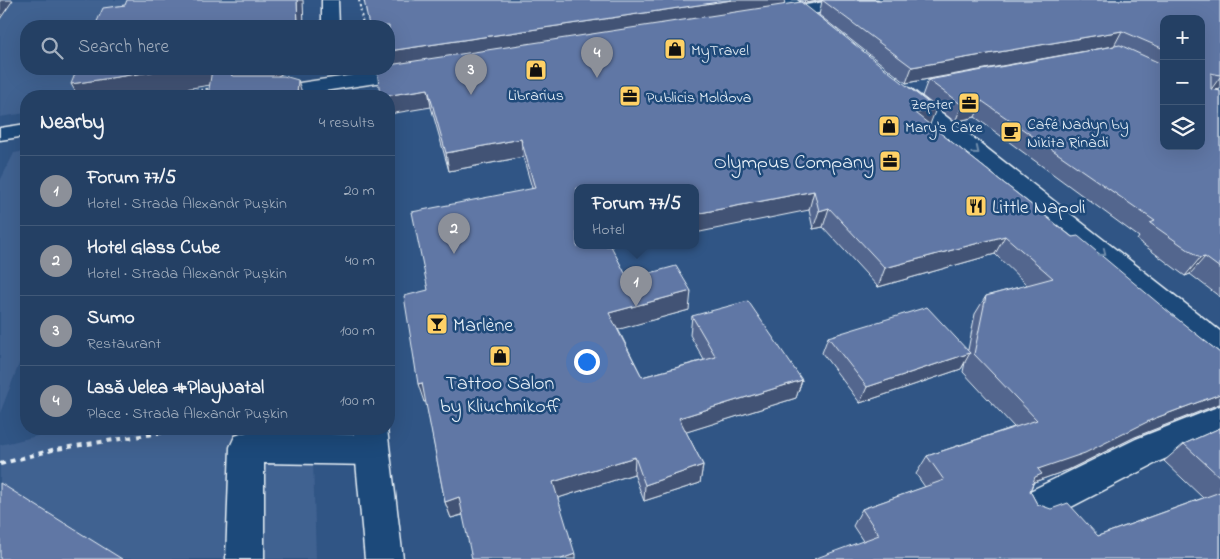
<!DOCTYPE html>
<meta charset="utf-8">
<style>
:root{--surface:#244064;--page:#2c476a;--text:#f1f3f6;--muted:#a3afbf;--line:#415978;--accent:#8c9099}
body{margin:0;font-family:"Indie Flower",sans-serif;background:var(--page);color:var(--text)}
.controls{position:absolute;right:15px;top:15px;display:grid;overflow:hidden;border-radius:10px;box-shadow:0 5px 20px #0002}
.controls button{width:45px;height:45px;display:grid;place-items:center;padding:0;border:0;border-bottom:1px solid var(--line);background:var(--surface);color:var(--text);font:25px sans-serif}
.you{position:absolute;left:586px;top:361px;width:18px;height:18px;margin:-12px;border:4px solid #fff;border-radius:50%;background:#1a73e8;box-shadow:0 0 0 8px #1a73e833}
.badge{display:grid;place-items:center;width:32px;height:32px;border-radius:50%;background:var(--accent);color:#fff;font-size:16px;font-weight:700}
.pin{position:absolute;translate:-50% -41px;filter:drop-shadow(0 1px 2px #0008)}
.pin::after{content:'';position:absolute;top:26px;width:18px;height:15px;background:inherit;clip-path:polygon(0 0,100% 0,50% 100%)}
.popup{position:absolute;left:574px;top:184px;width:125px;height:65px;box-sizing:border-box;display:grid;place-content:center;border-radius:10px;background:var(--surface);filter:drop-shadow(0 1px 4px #0005);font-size:16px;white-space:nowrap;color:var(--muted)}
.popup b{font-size:19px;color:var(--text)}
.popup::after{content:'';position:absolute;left:50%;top:100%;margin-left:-10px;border:10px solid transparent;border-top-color:var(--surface)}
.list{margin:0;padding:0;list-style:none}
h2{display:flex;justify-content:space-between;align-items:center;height:65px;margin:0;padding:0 20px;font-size:21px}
h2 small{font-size:16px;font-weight:400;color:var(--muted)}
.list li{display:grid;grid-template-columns:32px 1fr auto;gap:15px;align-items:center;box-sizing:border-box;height:70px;padding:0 20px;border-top:1px solid var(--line)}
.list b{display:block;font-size:19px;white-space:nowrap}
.list p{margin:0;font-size:16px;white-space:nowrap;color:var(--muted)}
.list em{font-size:16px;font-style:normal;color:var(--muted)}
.icon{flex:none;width:28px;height:28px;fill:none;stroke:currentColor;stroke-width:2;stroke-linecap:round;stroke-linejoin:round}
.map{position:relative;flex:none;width:1220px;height:559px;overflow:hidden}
.search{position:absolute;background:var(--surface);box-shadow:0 5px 20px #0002;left:20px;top:20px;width:375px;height:55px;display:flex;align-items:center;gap:12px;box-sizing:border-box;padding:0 18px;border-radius:20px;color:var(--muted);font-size:19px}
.panel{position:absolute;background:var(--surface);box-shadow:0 5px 20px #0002;left:20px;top:90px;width:375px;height:345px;border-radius:20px}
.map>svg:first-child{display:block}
.built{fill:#416291}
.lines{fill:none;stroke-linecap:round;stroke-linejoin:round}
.minor-casing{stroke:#e8f1f8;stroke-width:3}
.major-casing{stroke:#e8f1f8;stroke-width:3}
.path-far1{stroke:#e8f1f8;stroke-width:2;stroke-dasharray:2.5 2.5;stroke-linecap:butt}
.path{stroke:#e8f1f8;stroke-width:4;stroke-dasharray:5 5;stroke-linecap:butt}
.minor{fill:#1f4a7a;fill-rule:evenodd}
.major{fill:#1f4a7a;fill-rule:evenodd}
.wall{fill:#53668e;stroke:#e8f1f8;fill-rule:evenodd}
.shaded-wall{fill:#435374;stroke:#e8f1f8}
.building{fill:#6077a5;stroke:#e8f1f8}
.oneway{stroke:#6f8dac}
.labels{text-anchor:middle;stroke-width:5;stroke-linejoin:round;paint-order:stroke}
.far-poi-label{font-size:16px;fill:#e8f1f8;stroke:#1f4a7a;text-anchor:start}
.poi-label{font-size:20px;fill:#e8f1f8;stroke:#1f4a7a;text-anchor:start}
</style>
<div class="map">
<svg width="1220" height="559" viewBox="0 0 1220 559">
<rect width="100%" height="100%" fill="#305585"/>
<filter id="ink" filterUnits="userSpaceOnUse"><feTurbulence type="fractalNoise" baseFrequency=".02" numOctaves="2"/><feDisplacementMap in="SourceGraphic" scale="10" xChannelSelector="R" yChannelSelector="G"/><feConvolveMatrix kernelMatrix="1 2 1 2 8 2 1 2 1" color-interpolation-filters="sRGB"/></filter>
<g filter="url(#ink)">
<!-- built -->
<g class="built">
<path d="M0 0H303L304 26H26V69H92L80 96H26V113L0 117Z"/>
<path d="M26 151V346L0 413V181L14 153Z"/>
<path d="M66 429H312L316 559H0V445Z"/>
</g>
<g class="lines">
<!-- minor casing -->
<g class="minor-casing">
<g id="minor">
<path d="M779 0H797L830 27 827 31 821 32 815 31Z"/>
<path d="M904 87 911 89 1220 331V360L1209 356 897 97 894 93 897 89Z"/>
<path d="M1220 406V435L1160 461 1048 519 1035 524 1022 519 1017 507 1022 495 1136 439Z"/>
<path d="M247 432 372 435 384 439 389 450 384 461 372 465 264 463V559H226L230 447 235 436Z"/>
</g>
</g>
<!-- major casing -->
<g class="major-casing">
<g id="major">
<path d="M322 0H338L339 26H322Z"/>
<path d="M838 0H878L876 3 870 5 773 20 767 19 765 15 767 11 773 10Z"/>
<path d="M415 66 422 68 425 72 422 76 291 96H242L245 92 252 90Z"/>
<path d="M26 124V136L0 140V128Z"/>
<path d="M353 429H387L403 559H365Z"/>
</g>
</g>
<!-- path-far1 -->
<g class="path-far1">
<path d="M359 0 363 26"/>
<path d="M156 96 213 88"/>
</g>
<!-- path -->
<g class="path">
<path d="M210 429 217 432"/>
<path d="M0 464 56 449 185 429"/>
</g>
<!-- minor -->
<use href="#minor" class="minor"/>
<!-- major -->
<use href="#major" class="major"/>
</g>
<!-- wall -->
<g class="wall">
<path d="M785 0 784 5 930 125 1220 353V405L1219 404 1135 437 1068 470 1034 482 1030 491 1037 504 1098 536 1203 498 1164 461 1184 444 1220 428V559L863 541 853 526 862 509 925 487 916 474 927 456 1014 427 963 372 965 362 961 369 860 403 822 353 828 337 968 350 975 314 986 296 1027 285 995 254 878 287 823 227 813 229 809 210 695 188H577L628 279 689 310 618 329 642 377 704 360 690 335 692 316 802 380 796 398 686 432 703 465 700 483 644 501 634 474 558 498 463 515 451 518 445 502 426 401 424 402 428 290 532 188 523 157 449 171 431 107 377 69Z"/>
<path d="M800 0H1220V89L1215 90 1220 91V297L1190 274 1185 276 1137 240 1139 237 975 117 955 122 922 96 928 80 1114 46 906 83 819 15 822 1 804 3ZM1164 19H1201L1164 146Z"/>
</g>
<!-- shaded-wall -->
<g class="shaded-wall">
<path d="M0 0H13L0 19Z"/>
<path d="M297 0H303L304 26H298Z"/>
<path d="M732 0H785L784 6 389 67V51Z"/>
<path d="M805 0H826L804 3Z"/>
<path d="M1122 31 1114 46 906 83 912 67Z"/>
<path d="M170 69H216L223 83 141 96H78L71 84Z"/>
<path d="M236 69H290L259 87 244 90 231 75Z"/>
<path d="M1220 77V89L1210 91Z"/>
<path d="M298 80 303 96H297Z"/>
<path d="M428 89 431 107 389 114V96H385Z"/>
<path d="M982 101 975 117 955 122 962 105Z"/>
<path d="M936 109 929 127 915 113Z"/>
<path d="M521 139 523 157 449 171 446 153Z"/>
<path d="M814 191 809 210 695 233V214Z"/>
<path d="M829 208 823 227 813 229 819 211Z"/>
<path d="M1005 236 995 254 878 287 885 268Z"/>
<path d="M1205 257 1190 274 1185 276 1200 258Z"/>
<path d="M691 291 689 310 609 332V313Z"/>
<path d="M26 325V332L21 327Z"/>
<path d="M970 353 961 369 860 403 867 387Z"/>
<path d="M802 380 796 398 677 435 679 418Z"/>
<path d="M422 383 428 401 424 402 418 384Z"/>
<path d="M1220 394V404H1219L1135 437 1068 470 1034 482 1027 491 1038 469 1153 419Z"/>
<path d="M635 457 634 474 555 499 553 482Z"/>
<path d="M703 465 700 483 644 501 645 485Z"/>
<path d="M459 497 465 514 451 518 445 502Z"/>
<path d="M575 554V559H561Z"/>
</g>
<!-- building -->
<g class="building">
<path d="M127 0H297L298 26H95L103 8 125 5Z"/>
<path d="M364 0H732L389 51V26H369Z"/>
<path d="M822 0H1220V75L1211 73V89L1220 91V268L1205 257 1200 258 1150 223 1155 221 982 101 962 105 928 80 1120 45 1164 65V146H1201V19H1164V49L1122 31 912 67Z"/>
<path d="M801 2 936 109 915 113 1072 237 1078 236 1170 313 1220 353V394L1153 419 1085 453 1038 469 1042 474 1035 477 1030 491 1037 504 1051 509 1068 503 1098 536 1220 492V559H814L879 535 862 509 944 480 927 456 1037 420 974 354 986 296 1053 278 1005 236 885 268 829 208 819 211 814 191 695 214V188H577V246H611L628 279 676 266 691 291 609 313 642 377 716 357 692 316 748 301 802 380 679 418 703 465 645 485 635 457 553 482 575 554 561 559H472L459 497 445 502 422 383 418 384 404 296 428 290 412 212 535 188 521 139 446 153 428 89 385 96H380L377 69H389V65Z"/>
<path d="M77 69H170L71 84Z"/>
<path d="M212 69H237L231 75 233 76H284L298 80 297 96H208Z"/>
<path d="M927 307 970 353 867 387 828 337Z"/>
<path d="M26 313V325L21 327Z"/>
<path d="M1220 428V477L1184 444Z"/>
<path d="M0 483 122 559H0Z"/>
</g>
<!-- one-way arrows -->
<defs><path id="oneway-chevron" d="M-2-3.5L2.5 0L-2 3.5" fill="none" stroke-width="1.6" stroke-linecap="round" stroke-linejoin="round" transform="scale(1.25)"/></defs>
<g class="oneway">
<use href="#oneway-chevron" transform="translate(976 151) rotate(39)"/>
<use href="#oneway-chevron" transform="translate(1103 253) rotate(39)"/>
</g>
</g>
<!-- icons -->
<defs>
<g id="shop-square" transform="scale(1.125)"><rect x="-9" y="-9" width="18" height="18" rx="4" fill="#ffd166" stroke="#1f4a7a"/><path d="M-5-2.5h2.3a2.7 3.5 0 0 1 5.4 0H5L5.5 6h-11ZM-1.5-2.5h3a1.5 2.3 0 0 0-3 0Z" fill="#111"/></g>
<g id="office-square" transform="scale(1.125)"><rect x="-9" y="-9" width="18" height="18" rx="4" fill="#ffd166" stroke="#1f4a7a"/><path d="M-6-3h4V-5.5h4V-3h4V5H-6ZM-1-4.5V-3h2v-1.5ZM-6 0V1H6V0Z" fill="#111"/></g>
<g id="cafe-square" transform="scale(1.125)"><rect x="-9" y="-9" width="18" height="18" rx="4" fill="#ffd166" stroke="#1f4a7a"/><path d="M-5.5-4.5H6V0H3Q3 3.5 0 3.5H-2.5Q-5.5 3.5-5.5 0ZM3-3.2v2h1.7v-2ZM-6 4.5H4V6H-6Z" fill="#111"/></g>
<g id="restaurant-square" transform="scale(1.125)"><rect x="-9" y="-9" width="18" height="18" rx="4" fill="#ffd166" stroke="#1f4a7a"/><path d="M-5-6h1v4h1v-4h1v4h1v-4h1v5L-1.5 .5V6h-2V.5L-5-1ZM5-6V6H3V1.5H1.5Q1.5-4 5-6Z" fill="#111"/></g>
<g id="bar-square" transform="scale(1.125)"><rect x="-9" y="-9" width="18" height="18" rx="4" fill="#ffd166" stroke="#1f4a7a"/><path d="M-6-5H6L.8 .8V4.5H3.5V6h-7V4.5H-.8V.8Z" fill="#111"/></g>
</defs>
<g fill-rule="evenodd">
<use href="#shop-square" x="675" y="49"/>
<use href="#shop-square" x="536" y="70"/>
<use href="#office-square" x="630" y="96"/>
<use href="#office-square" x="969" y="103"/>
<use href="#shop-square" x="889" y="126"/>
<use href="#cafe-square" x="1011" y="132"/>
<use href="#office-square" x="890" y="161"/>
<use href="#restaurant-square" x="976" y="206"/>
<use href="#bar-square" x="437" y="324"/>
<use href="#shop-square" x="500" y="356"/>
</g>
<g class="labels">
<!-- far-poi labels -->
<g class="far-poi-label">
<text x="691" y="55">MyTravel</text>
<text x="536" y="100" text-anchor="middle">Librarius</text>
<text x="646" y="102">Publicis Moldova</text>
<text x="953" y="109" text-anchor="end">Zepter</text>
<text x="1027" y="129">Café Nadyn by<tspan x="1027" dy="18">Nikita Rinadi</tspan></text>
<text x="905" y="132">Mary's Cake</text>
</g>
<!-- poi labels -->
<g class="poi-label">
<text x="874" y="168" text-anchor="end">Olympus Company</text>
<text x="992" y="213">Little Napoli</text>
<text x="453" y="331">Marlène</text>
<text x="500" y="389" text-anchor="middle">Tattoo Salon<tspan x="500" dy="23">by Kliuchnikoff</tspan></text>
</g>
</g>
</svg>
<div class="controls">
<button>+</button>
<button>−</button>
<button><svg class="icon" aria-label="layers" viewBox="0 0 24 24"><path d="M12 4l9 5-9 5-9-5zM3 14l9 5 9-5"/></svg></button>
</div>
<div class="you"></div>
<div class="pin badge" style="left:636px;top:307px">1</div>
<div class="popup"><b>Forum 77/5</b>Hotel</div>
<div class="pin badge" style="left:454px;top:254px">2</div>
<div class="pin badge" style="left:471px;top:95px">3</div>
<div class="pin badge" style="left:597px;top:78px">4</div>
<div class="search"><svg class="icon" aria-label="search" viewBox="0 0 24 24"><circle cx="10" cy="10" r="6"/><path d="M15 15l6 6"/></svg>Search here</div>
<section class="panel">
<h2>Nearby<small>4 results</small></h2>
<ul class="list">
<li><span class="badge">1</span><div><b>Forum 77/5</b><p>Hotel · Strada Alexandr Pușkin</p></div><em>20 m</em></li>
<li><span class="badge">2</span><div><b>Hotel Glass Cube</b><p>Hotel · Strada Alexandr Pușkin</p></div><em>40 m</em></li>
<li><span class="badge">3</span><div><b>Sumo</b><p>Restaurant</p></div><em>100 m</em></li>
<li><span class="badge">4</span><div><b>Lasă Jelea #PlayNatal</b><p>Place · Strada Alexandr Pușkin</p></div><em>100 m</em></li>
</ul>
</section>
</div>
